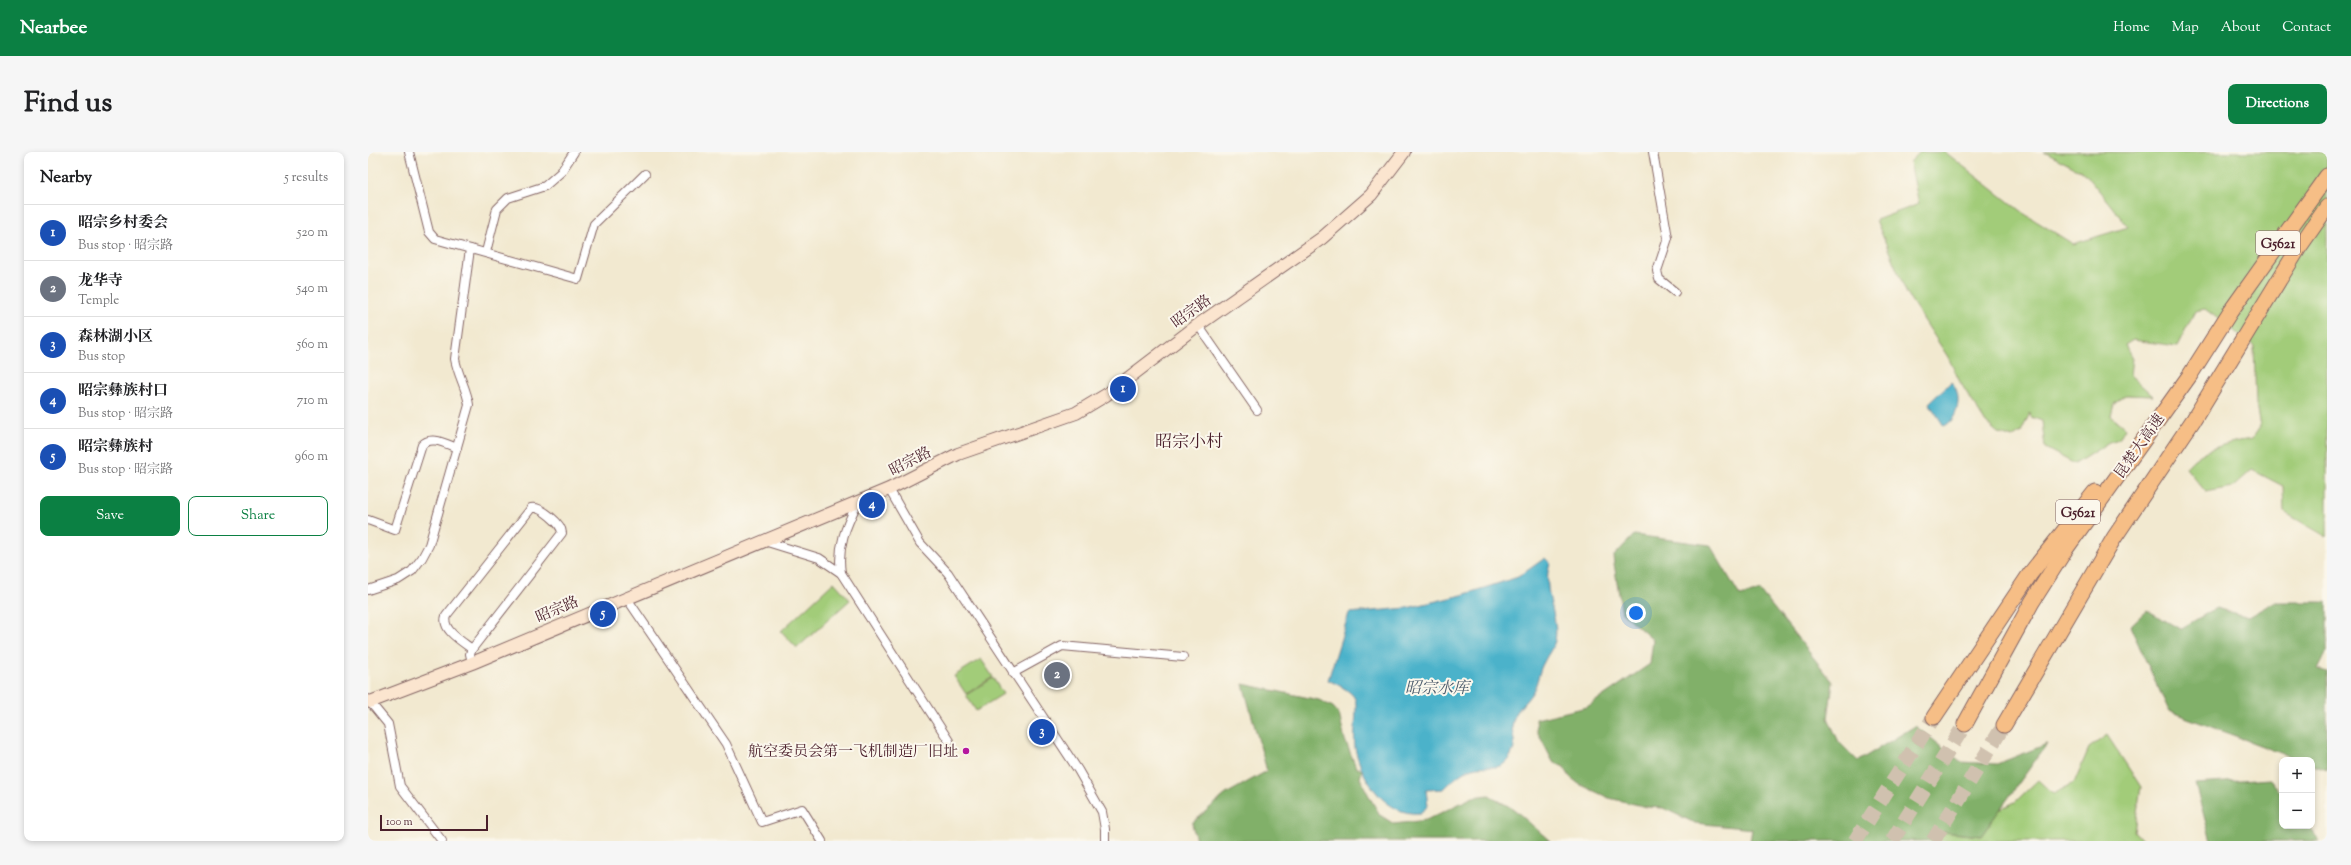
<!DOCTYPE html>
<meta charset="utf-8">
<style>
:root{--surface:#fff;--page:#f6f6f6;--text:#202124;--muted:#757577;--line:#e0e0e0;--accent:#0b8043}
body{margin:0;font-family:"Sorts Mill Goudy","Noto Serif SC",serif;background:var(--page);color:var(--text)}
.controls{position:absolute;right:12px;bottom:12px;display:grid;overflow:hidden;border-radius:8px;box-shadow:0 2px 6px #0003}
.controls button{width:36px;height:36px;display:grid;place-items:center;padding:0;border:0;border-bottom:1px solid var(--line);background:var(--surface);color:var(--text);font:20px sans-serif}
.scale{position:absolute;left:12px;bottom:10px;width:108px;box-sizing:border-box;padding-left:4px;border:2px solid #4a1f2b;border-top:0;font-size:11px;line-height:14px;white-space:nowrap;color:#4a1f2b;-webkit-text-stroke:3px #fbf7ec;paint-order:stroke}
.you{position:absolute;left:1268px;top:461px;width:14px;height:14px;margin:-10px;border:3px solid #fff;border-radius:50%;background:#1a73e8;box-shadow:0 0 0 6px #1a73e833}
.badge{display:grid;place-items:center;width:26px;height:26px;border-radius:50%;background:var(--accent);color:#fff;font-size:13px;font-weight:700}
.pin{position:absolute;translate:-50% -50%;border:2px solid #fff;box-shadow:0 1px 4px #0006}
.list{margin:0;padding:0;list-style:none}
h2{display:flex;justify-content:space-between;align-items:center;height:52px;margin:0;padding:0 16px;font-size:17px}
h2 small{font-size:13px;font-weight:400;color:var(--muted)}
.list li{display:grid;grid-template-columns:26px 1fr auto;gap:12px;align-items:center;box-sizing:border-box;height:56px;padding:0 16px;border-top:1px solid var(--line)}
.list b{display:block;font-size:15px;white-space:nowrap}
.list p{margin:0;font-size:13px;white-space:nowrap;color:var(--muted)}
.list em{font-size:13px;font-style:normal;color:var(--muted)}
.actions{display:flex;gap:8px;padding:12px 16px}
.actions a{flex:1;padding:9px 0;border:1px solid var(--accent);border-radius:8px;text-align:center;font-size:14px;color:var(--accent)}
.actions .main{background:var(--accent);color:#fff}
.map{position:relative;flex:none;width:1959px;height:689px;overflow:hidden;border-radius:8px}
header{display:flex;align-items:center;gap:24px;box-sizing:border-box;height:56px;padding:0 20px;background:var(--accent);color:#fff}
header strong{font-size:19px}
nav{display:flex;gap:22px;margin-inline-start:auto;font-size:14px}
.intro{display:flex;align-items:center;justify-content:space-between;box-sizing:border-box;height:96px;padding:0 24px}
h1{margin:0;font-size:28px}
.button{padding:10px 18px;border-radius:8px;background:var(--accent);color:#fff;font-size:14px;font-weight:700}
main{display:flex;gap:24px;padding:0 24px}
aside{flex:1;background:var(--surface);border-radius:8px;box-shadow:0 2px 6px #0003}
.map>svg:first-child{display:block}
.green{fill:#a2cc79;stroke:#767652}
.forest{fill:#81b069;stroke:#66684a}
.water{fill:#4bb2ca;stroke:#4a687a}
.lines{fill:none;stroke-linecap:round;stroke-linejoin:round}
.highway-tunnel{stroke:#d0c1af;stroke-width:15;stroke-dasharray:15 8;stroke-linecap:butt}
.street-casing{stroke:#856665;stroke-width:10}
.secondary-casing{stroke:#856665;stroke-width:14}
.highway-casing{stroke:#856665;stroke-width:17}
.street{stroke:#fff;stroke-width:8}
.secondary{stroke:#fbe5cf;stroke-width:12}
.highway{stroke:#f6be86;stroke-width:15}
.poi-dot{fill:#b5179e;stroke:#fbf7ec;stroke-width:1.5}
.labels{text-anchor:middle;stroke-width:4;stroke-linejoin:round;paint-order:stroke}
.shield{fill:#fbf7ec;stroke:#7f6065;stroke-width:1}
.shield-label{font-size:14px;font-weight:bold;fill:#4a1f2b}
.street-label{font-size:15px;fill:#4a1f2b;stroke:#fbf7ec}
.poi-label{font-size:15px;fill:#4a1f2b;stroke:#fbf7ec;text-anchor:end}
.water-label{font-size:16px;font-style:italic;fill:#4a5a6b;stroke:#fbf7ec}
.quarter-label{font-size:17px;fill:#4a1f2b;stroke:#fbf7ec}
</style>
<header>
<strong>Nearbee</strong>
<nav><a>Home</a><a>Map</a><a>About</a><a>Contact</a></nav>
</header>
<div class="intro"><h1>Find us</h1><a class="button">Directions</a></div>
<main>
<aside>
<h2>Nearby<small>5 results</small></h2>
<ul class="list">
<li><span class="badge" style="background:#1a4fb4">1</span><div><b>昭宗乡村委会</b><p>Bus stop · 昭宗路</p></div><em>520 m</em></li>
<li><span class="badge" style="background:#6b7280">2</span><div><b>龙华寺</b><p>Temple</p></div><em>540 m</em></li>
<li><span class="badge" style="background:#1a4fb4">3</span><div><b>森林湖小区</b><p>Bus stop</p></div><em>560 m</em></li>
<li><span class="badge" style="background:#1a4fb4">4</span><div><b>昭宗彝族村口</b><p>Bus stop · 昭宗路</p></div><em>710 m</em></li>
<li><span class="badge" style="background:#1a4fb4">5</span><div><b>昭宗彝族村</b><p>Bus stop · 昭宗路</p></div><em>960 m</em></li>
</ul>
<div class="actions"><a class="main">Save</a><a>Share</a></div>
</aside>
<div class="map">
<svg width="1959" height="689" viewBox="0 0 1959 689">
<rect width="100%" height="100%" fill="#fbf7ec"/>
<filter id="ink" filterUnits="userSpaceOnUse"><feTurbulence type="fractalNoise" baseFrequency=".025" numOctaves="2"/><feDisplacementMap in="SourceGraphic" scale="8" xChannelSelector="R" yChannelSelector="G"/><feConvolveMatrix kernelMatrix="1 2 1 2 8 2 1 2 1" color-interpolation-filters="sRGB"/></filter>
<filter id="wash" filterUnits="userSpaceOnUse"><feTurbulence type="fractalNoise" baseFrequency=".012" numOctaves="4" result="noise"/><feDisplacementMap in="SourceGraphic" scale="16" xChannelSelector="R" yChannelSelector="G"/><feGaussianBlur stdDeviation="0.9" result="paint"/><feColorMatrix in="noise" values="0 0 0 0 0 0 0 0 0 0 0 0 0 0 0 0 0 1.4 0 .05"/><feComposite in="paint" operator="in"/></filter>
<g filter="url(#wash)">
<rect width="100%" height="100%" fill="#f2e9d0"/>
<!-- green -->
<g class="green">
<path d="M1552 0H1577L1655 61 1705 92 1760 75 1717 21 1676 0H1959V385L1916 360 1915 334 1884 318 1865 335 1838 340 1818 316C1831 297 1862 290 1884 287L1892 275 1888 253 1886 194 1837 157 1827 159 1809 194 1765 188 1757 193 1764 206 1762 223 1785 244 1758 243 1746 252 1743 264 1757 276 1751 287 1741 290 1707 312 1677 296 1674 269 1663 265 1662 261 1653 280 1644 286 1630 281 1618 271 1592 230 1580 205 1539 142 1508 68 1551 52 1542 10Z"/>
<path d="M466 430 482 448 429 496 413 479Z"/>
<path d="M613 507 625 525 598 542 586 524Z"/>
<path d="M625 526 635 542 608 559 598 543Z"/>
<path d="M1739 583 1773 635 1766 679 1775 689H1570L1575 680 1613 684 1632 657 1647 650 1670 628 1685 642 1706 631 1721 596Z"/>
</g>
<!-- forest -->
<g class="forest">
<path d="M1266 383 1342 393 1372 444 1392 439 1465 530 1460 566 1471 590 1490 609 1547 574 1592 610 1629 612 1679 592 1613 684 1575 680 1570 689H1382L1384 677 1327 671 1295 656 1279 655 1241 646 1211 632 1202 625 1196 615 1185 610 1169 579 1168 567 1219 555 1282 512 1285 488 1254 461 1245 405Z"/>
<path d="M1906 450H1959V499L1950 517 1959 520V618L1944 613V608H1931L1801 559 1762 474 1779 458 1812 477 1848 456 1880 465Z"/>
<path d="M875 532 951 548 965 555 971 562 977 588 988 615 994 618 992 626 1002 646 1012 663 1026 672 1058 668 1105 645 1121 643 1147 658 1182 689H828L824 671 858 642 899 619Z"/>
<path d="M1902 627 1914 642V674H1940L1952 689H1843L1827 632Z"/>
</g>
<!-- water -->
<g class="water">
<path d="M1583 230C1595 240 1591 268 1576 274L1561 251Z"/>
<path d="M1177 406 1182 411C1173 439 1192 465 1187 489 1185 497 1179 503 1176 510 1170 520 1170 532 1164 541 1158 550 1150 556 1146 566 1139 583 1156 591 1137 611 1129 619 1116 612 1105 616 1093 620 1085 628 1076 637L1058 638 1060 654 1052 661C1018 665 993 626 987 596 985 584 990 553 987 547 983 538 968 532 960 528L981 461 1039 456 1094 443 1150 425Z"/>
</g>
</g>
<g filter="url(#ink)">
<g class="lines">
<!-- highway-tunnel -->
<g class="highway-tunnel">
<path d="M1487 689 1566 565"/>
<path d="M1524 689 1597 572"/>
<path d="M1565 689 1636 573"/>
</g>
<!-- street casing -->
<g class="street-casing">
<g id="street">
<path d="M41 0 61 80 67 87 210 127 226 72 277 22"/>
<path d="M1285 0 1300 86 1289 119 1291 127 1307 140"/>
<path d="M118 100 129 57 140 46 177 34 193 20 206 0"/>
<path d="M830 173 889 258"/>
<path d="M521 337 552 391 580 421 710 618 734 660 737 677V689"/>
<path d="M0 368 27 378 54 293C63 283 78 292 89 296"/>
<path d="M396 389 451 406 473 421C469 394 478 374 490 350"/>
<path d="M473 421 581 589"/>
<path d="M0 438 30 428 44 419 54 406 61 393 101 253C99 237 90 224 87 207L102 97"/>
<path d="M258 445 358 592 394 670 434 657 454 689"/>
<path d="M104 497C95 490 73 478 78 464L161 359 163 356C173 354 194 372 194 381L104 497 102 502 104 511"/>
<path d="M645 521 694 494 815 505"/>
<path d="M2 550 20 572 32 634 74 689"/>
</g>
</g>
<!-- secondary casing -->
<g class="secondary-casing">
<path id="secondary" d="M0 549 2 550 104 511 521 337 590 302 708 261 738 243 830 173 954 86 1003 43 1036 0"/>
</g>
<!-- highway casing -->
<g class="highway-casing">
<g id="highway">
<path d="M1566 565 1662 422 1727 340"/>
<path d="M1597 572 1664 450 1697 398 1822 223 1862 160 1959 24"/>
<path d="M1636 573 1746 386 1826 267 1930 97 1959 55"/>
</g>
</g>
<!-- street -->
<use href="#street" class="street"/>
<!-- secondary -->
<use href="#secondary" class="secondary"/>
<!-- highway -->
<use href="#highway" class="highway"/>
</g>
</g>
<!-- markers -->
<circle class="poi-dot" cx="598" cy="599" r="4"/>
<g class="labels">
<!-- shield labels -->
<g class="shield">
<rect x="1888" y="79" width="44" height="24" rx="3"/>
<rect x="1688" y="348" width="44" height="24" rx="3"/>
</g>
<g class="shield-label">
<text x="1910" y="96">G5621</text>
<text x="1710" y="365">G5621</text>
</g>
<!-- street labels -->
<g class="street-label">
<text transform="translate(823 159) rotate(-36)" y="5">昭宗路</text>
<text transform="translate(1771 294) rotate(-55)" y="5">昆楚大高速</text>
<text transform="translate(542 309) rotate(-27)" y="5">昭宗路</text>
<text transform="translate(189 457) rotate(-23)" y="5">昭宗路</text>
</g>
<!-- poi labels -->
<g class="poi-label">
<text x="590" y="604">航空委员会第一飞机制造厂旧址</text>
</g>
<!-- water labels -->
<g class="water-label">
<text x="1069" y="541">昭宗水库</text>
</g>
<!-- quarter labels -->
<g class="quarter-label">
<text x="821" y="295">昭宗小村</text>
</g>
</g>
</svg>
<div class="controls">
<button>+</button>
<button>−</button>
</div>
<div class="scale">100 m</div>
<div class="you"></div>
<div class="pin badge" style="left:755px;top:237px;background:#1a4fb4">1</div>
<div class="pin badge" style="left:689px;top:523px;background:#6b7280">2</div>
<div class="pin badge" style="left:674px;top:580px;background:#1a4fb4">3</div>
<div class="pin badge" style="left:504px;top:353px;background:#1a4fb4">4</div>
<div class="pin badge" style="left:235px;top:462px;background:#1a4fb4">5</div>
</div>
</main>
